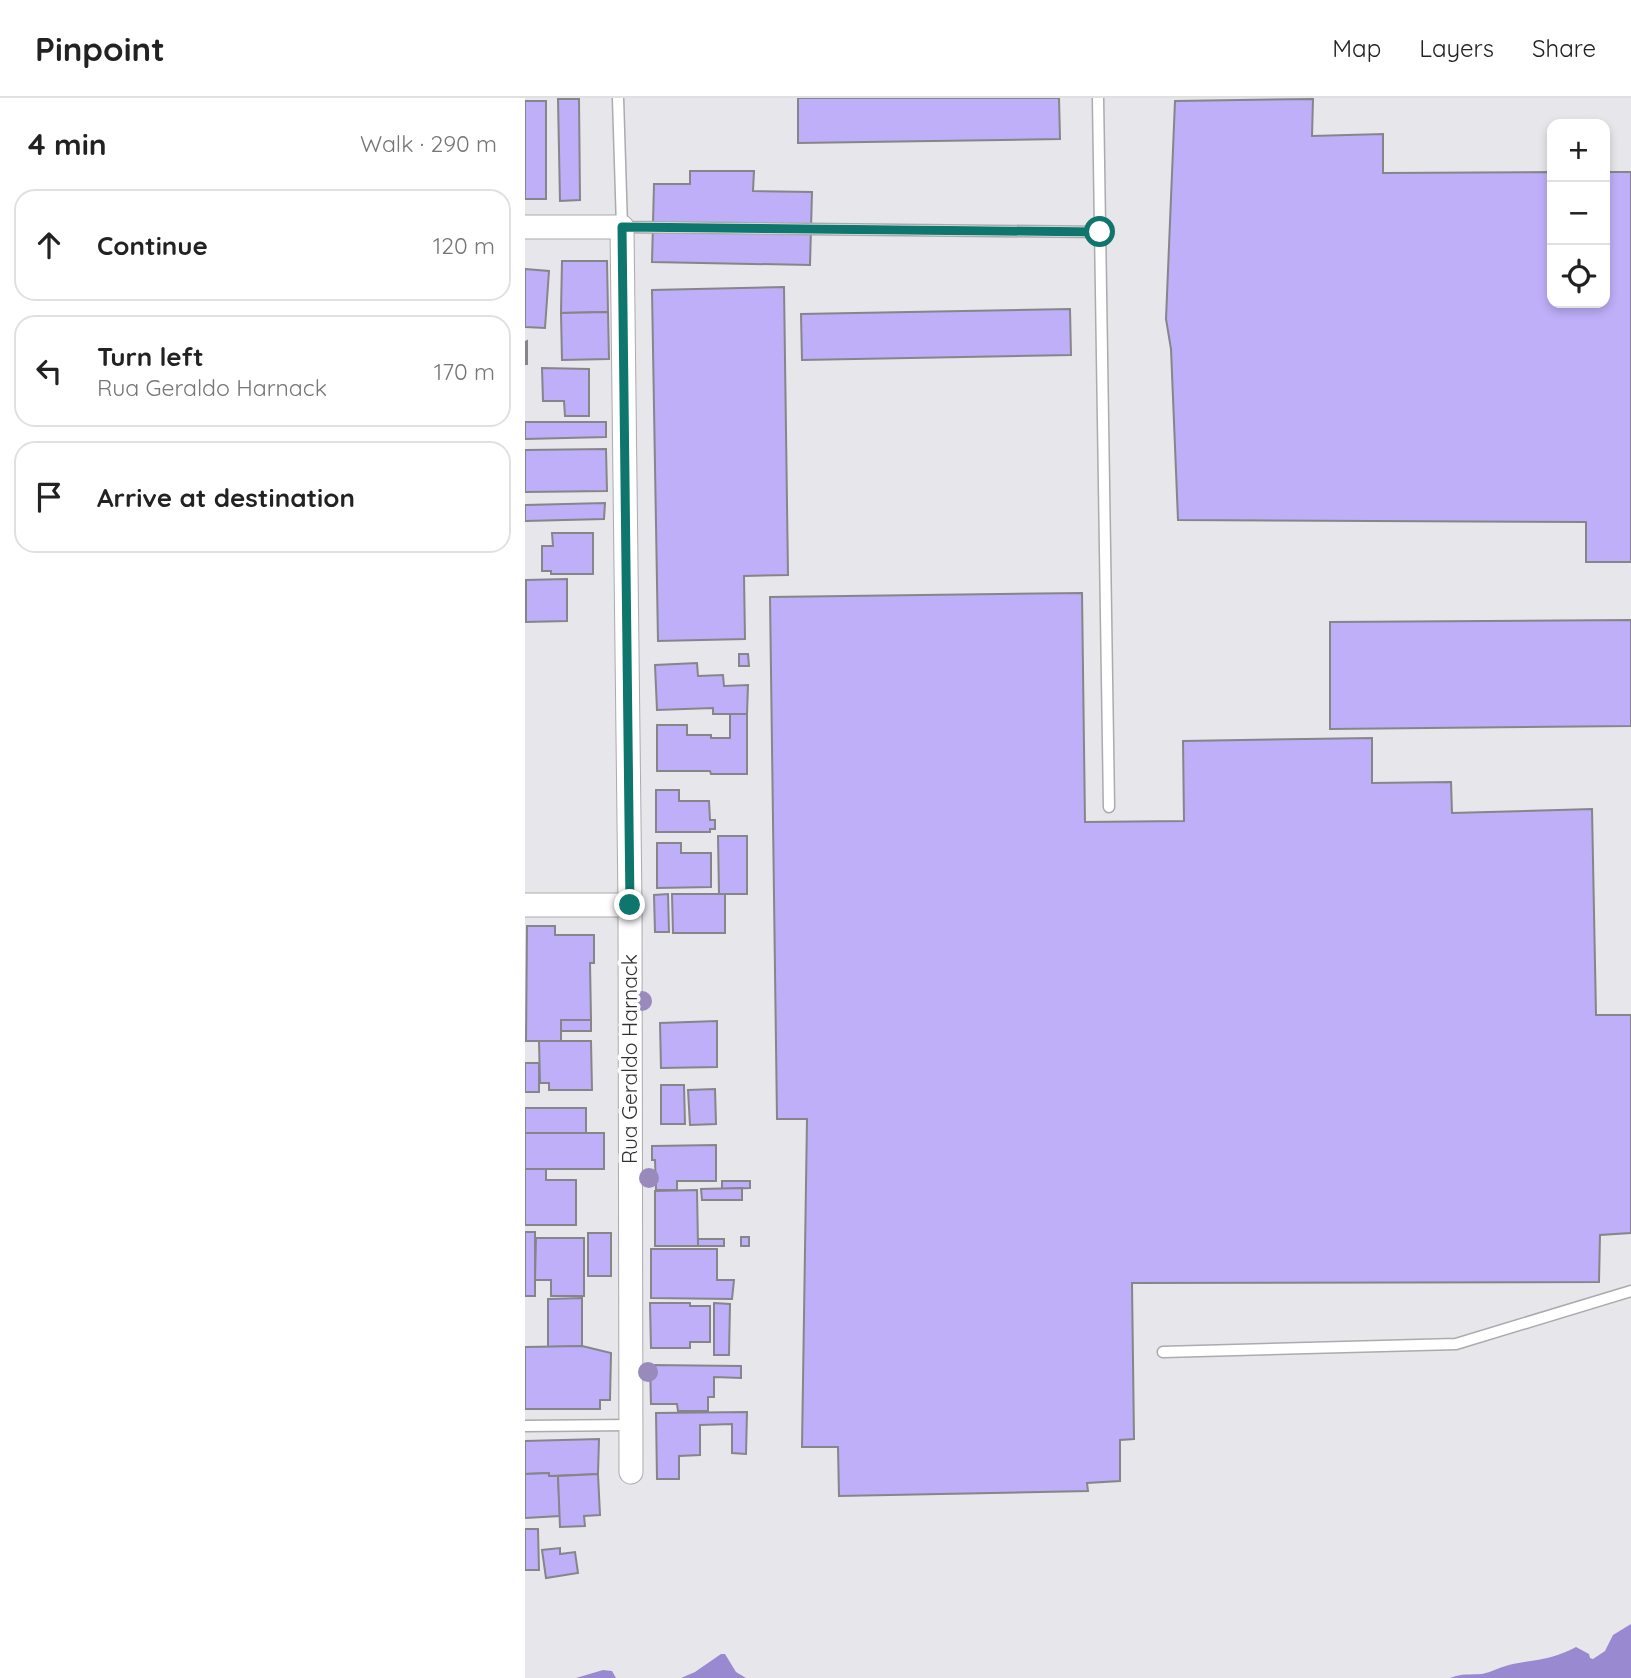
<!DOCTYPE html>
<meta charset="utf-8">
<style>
:root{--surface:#fff;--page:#f6f6f6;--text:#222;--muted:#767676;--line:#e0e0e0}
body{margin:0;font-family:Quicksand,sans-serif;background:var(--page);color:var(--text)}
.controls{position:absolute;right:21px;top:21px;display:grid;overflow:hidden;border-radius:14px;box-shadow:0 4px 10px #0003}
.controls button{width:63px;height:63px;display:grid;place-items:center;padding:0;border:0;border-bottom:2px solid var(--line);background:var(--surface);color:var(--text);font:35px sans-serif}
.stop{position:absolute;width:21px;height:21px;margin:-16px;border:5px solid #0f766e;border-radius:50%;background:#fff}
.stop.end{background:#0f766e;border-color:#fff;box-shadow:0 2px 7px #0008}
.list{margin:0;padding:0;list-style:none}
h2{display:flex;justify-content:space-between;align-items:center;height:91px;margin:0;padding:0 28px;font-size:30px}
h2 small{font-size:23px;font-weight:400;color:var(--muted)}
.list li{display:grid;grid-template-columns:46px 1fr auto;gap:21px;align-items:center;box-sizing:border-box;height:112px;margin:0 14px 14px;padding:0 14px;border:2px solid var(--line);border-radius:21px}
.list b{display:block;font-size:26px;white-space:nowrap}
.list p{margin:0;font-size:23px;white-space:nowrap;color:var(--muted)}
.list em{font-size:23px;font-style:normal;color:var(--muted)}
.icon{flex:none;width:38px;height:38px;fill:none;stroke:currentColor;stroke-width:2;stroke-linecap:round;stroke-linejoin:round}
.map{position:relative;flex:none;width:1106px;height:1580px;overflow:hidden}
header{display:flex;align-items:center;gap:42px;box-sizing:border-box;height:98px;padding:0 35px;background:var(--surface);border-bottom:2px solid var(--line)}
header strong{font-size:33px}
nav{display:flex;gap:38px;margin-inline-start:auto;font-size:24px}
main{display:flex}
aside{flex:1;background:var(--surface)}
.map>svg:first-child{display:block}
.water{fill:#9989d0}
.building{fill:#bfaff9;stroke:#868589;stroke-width:2}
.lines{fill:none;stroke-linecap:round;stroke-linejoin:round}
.service-casing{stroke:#abaaae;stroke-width:13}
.minor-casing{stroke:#abaaae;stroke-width:25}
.service{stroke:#fff;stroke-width:10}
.minor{stroke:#fff;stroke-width:23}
.tree{fill:#988abb}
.route{stroke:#0f766e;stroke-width:9}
.labels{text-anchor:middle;stroke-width:7;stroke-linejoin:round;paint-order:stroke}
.street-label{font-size:21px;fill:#313133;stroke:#fff}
</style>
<header>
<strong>Pinpoint</strong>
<nav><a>Map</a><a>Layers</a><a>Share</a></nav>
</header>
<main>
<aside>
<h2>4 min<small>Walk · 290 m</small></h2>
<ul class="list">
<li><svg class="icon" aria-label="ahead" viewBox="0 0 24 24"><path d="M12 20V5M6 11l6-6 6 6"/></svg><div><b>Continue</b></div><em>120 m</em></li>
<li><svg class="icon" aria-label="left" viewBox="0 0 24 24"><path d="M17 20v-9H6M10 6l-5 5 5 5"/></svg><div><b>Turn left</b><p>Rua Geraldo Harnack</p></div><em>170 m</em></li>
<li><svg class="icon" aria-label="arrive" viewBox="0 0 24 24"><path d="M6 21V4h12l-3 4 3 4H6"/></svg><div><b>Arrive at destination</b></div></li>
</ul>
</aside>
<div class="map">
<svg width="1106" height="1580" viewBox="0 0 1106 1580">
<rect width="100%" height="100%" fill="#e7e6ea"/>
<!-- water -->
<g class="water">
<path d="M1106 1526V1580H925C937 1575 945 1577 957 1576 967 1574 977 1568 988 1566 1014 1561 1026 1562 1051 1549L1064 1556 1065 1560 1068 1561 1080 1553 1088 1537Z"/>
<path d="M196 1556H200L211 1574 221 1580H156L170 1574Z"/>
<path d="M78 1572 87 1573 91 1580H51Z"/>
</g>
<!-- building -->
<g class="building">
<path d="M273 0H534L535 41 273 45Z"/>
<path d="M33 1H54L55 102 35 103Z"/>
<path d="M788 1 787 38 858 36V75L1027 74V205H1080V74H1106V464H1061V424L653 422 646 251 641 221 650 3Z"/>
<rect x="0" y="3" width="21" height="98"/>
<path d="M165 73H229L228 93 287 94 285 167 127 164 129 86H165Z"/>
<path d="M37 163H82L83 214 36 215Z"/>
<path d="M0 171 24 173 20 230 0 229Z"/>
<path d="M259 189 263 477 219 478 220 541 133 543 127 192Z"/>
<path d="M545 211 546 257 277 262 276 216Z"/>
<path d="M83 214 84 261 37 262 36 215Z"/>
<path d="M2 243V266H0V244Z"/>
<path d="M17 270 64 271V318H40L39 303H18Z"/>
<path d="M0 324H81V339L0 341Z"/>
<path d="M81 351 82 393 0 394V352Z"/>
<path d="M80 405 79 421 0 423V407Z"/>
<path d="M27 435H68V476H26V473H17V448H28Z"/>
<path d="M42 481V523L1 524V482Z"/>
<path d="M557 495 560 724 659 723 658 643 847 640V685L926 684 927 715 1067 711 1071 917H1106V1135L1075 1137 1074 1184 607 1185 609 1341 595 1342V1383L562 1385 563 1393 314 1398 313 1349H277L282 1021H252L245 499Z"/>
<path d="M1106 522V628L805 631V524Z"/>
<path d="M214 556H223L224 568H214Z"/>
<path d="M172 565 173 578 198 577 199 588 223 587 222 616H188V610L132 612 130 567Z"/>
<path d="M205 616H222V676H186L185 673H132V627H162V637H186V640H205Z"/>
<path d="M131 692H154V703H184L185 722H190V731H185V734H131Z"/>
<path d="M193 738H222V796H194Z"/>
<path d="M132 745H156V755H186V789L132 790Z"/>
<path d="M143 796 144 834H130L129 797Z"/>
<path d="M147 796H200V835H148Z"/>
<path d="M2 828H30V837H69V865H65L66 922H36V943H1Z"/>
<rect x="36" y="922" width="30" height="11"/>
<path d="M192 923V969L136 970 135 925Z"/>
<path d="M14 943H66L67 992H24V985H15Z"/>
<rect x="0" y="965" width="14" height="29"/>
<path d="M136 987H159L160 1026H136Z"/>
<path d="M190 991 191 1026 165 1027 163 992Z"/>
<rect x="0" y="1010" width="61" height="25"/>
<rect x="0" y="1035" width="79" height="36"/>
<path d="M191 1047V1083H152V1092H131L130 1062H127V1048Z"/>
<path d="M0 1071H21V1082H51V1127H0Z"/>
<path d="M197 1083H225V1090L197 1091Z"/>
<path d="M217 1090V1102H177L176 1091Z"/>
<path d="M172 1092 173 1148H130V1093Z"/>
<rect x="0" y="1134" width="10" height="64"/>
<rect x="63" y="1135" width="23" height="43"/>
<rect x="216" y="1139" width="8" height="9"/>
<path d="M11 1140H59V1198H26V1182H10Z"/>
<rect x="173" y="1141" width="26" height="7"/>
<path d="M126 1151H192V1182H209L207 1201 126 1200Z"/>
<path d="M57 1200V1248L23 1249V1201Z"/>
<path d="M125 1205H165V1208H185V1244H165V1250H126Z"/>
<path d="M189 1205 205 1206 204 1257H189Z"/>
<path d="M57 1248 86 1255 85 1302H75V1311H0V1249Z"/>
<path d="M125 1267 216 1268V1280L189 1279V1299H183V1313H153L152 1306H126Z"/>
<path d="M222 1314 221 1356 207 1355V1326L175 1327V1357L154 1358V1381H132L131 1315Z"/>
<path d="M74 1341 73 1376 24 1378V1375L0 1376V1343Z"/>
<path d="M24 1375V1378H33L35 1418 0 1420V1376Z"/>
<path d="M73 1376 75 1417 59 1418 60 1428 35 1429 33 1378Z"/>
<path d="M0 1431H13L14 1472H0Z"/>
<path d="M35 1450V1456L50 1454 53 1475 21 1480 17 1452Z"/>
</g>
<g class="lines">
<!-- service casing -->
<g class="service-casing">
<g id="service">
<path d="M93 0 97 129 575 134"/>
<path d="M573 0 584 709"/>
<path d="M638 1254 931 1246 1106 1193"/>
<path d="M0 1328 106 1327"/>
</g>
</g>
<!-- minor casing -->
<g class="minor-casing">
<g id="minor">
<path d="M0 129H97L105 807 106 1374"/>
<path d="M0 807H105"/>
</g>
</g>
<!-- service -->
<use href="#service" class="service"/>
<!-- minor -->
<use href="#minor" class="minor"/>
</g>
<!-- trees -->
<g class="tree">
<circle cx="117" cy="903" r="10"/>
<circle cx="124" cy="1080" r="10"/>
<circle cx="123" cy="1274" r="10"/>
</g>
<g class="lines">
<!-- route -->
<path class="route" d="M105 807 97 129 575 134"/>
</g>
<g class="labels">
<!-- street labels -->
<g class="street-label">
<text transform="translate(105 961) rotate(-90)" y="7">Rua Geraldo Harnack</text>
</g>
</g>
</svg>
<div class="controls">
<button>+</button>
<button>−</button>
<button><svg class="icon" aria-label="locate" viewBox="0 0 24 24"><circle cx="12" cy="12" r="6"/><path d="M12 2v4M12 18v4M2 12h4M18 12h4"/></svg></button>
</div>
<div class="stop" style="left:575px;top:134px"></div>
<div class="stop end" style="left:105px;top:807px"></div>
</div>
</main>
